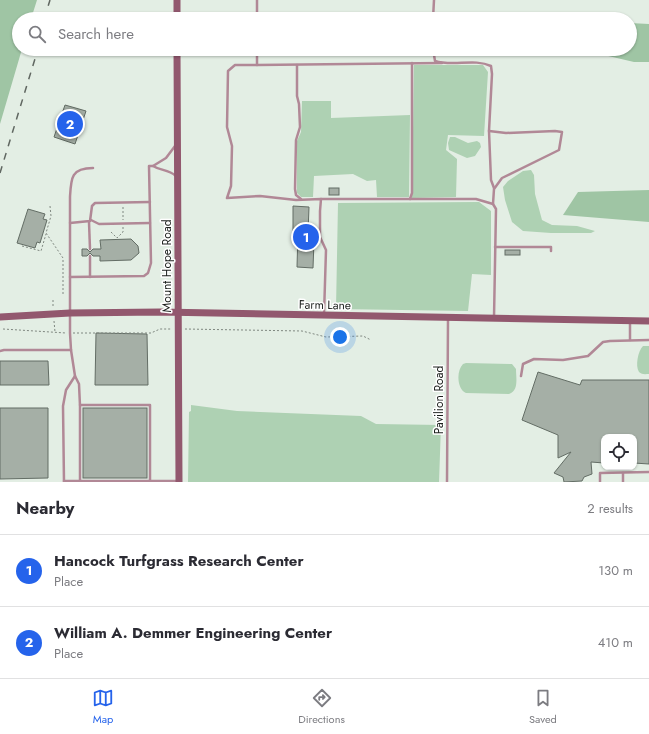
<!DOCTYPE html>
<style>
:root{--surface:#fff;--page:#f2f2f3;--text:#2b2b33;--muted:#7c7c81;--line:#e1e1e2;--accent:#2563eb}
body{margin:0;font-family:Jost,sans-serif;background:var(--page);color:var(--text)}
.controls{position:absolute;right:12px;bottom:12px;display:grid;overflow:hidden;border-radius:8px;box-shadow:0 1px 3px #0004}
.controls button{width:36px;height:36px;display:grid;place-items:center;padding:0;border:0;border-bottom:1px solid var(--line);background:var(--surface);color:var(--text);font:20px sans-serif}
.you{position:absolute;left:340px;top:337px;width:14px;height:14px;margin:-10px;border:3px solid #fff;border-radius:50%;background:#1a73e8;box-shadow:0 0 0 6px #1a73e833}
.badge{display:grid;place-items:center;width:26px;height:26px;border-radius:50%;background:var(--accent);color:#fff;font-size:13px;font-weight:700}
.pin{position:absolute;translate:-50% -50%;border:2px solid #fff;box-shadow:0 1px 4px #0006}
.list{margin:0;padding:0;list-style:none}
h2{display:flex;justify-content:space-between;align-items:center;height:52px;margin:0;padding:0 16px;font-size:17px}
h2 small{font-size:13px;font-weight:400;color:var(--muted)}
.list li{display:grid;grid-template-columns:26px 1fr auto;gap:12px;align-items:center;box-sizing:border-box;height:72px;padding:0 16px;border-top:1px solid var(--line)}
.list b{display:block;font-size:15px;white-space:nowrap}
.list p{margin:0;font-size:13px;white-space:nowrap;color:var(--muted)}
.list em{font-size:13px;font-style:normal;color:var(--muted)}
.icon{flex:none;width:22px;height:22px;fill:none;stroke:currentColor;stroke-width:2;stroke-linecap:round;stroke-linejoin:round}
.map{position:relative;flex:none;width:649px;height:482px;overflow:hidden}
.search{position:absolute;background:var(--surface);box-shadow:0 1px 3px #0004;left:12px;right:12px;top:12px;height:44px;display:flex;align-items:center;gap:10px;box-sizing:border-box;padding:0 14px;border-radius:22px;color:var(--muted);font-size:15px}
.sheet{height:196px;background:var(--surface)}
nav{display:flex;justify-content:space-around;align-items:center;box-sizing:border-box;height:56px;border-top:1px solid var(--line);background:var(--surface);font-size:11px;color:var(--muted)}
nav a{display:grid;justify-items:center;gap:2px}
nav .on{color:var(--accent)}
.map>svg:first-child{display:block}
.green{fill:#aed1b3}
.forest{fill:#9fc5a4}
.building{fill:#a5afa6;stroke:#636d65}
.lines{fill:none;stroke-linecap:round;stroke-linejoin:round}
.path{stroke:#7f8780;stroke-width:1;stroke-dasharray:2 2;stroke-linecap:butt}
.lane{stroke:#b18896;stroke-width:2.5}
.secondary{stroke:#92586e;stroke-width:7}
.rail{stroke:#606761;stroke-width:1.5;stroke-dasharray:7 7;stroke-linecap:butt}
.labels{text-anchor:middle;stroke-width:3;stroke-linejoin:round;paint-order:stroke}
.street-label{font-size:12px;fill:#1a1e1b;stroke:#fff}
</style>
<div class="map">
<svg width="649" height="482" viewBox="0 0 649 482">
<rect width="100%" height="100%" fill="#e3eee4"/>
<!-- green -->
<g class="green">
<path d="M414 65H483L488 72 484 136 448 135 446 150 457 159 456 197 412 198Z"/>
<path d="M302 101H331V118L410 115 409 197H377L376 180 367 181 353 174 314 176 313 197H301L297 193V141L301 132Z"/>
<path d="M450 137H455L468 143 477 141 480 143 481 147 475 156 467 158 449 150 448 143Z"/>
<path d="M531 170 534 175 535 194 542 220 552 225 577 226 595 231 591 233H551L523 231 512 222 505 200 503 187 508 181 523 171Z"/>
<path d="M479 202 491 211V275L472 274 468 311 336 309 338 203Z"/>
<path d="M643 346H649V374C646 374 642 375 639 372 635 366 638 351 643 346Z"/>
<path d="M466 363 512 364 516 369C516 378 519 391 509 394L466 393C457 389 456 371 463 364Z"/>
<path d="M191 405 237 411 361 416 376 424 441 425 439 482H188L189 412 191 411Z"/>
</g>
<!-- forest -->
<g class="forest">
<path d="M0 0H37L31 19H19V49H22L0 124Z"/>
<path d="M630 23 649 24V62H634L604 55V49H630Z"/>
<path d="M649 190V222L563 215 578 192Z"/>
</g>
<!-- building -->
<g class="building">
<path d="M65 105 86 111 75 144 54 137Z"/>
<rect x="329" y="188" width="10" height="7"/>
<path d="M293 206 309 207 308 233H311V241H314L313 268 297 267 298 232H293Z"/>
<path d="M28 209 45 214 43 219 47 220 40 243 37 242 35 248 17 243Z"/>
<path d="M131 239 138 246 139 253 131 260 100 261V256H93L90 253 87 256H82V249H87L90 252 93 249H101L100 240Z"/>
<rect x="505" y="250" width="15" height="5"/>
<path d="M96 333 147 334 148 385H95Z"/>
<path d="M0 361H48L49 385H0Z"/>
<path d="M538 372 580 385 582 380H649V464L634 463V437H604V463L591 462 592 474 584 477 582 481 564 482 563 477 554 473 571 452 558 458V435L522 420Z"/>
<path d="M0 408H48V478L0 479Z"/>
<rect x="83" y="408" width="64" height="70"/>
</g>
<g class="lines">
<!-- path -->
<g class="path">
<path d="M50 206 51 216 46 233 63 258V294"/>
<path d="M123 207V220"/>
<path d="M111 232 117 238 123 232V227"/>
<path d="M22 246 41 251 46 234"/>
<path d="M53 300V308"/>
<path d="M54 321 55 332"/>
<path d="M3 329 66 333"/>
<path d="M185 329 302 331 326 337 363 336 371 340"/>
<path d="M73 333H151L160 329H172"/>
</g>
<!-- lane -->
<g class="lane">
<path d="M257 0V19"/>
<path d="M433 19 434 0"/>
<path d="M257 49V65L442 63"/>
<path d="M433 49 435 61C453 67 474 58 491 66L492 74 489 131 491 180 494 188"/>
<path d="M257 65H235L228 71 227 127 232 146 231 186 227 198 260 196 296 200 321 199 320 211V237L326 250 324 315"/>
<path d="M297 65V96L299 104 300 127 296 140 295 189 296 195 301 199"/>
<path d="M489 131 506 133 555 131 562 132 559 150 502 178 494 189 493 204 496 209 494 318"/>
<path d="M175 146 166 158 153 166C161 171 168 169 176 176"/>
<path d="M321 199H476L493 204"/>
<path d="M410 199 412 193V63"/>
<path d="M91 220 99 224 150 223"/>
<path d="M89 222 90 249"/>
<path d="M70 223 90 221 92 206 95 203 150 202"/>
<path d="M495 247H551V251"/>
<path d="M90 256V277"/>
<path d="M70 277 144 276 148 273 151 263 149 166H153"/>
<path d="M630 340V321"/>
<path d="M0 351 4 350H71"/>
<path d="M521 376 523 364 534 359 563 360 588 356 603 342 610 341 649 340"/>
<path d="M80 405H150V482"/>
<path d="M64 481H179"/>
<path d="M64 482 63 406 66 390 75 376"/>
<path d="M80 482V406L79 384 75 376 71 350 70 333V197C71 178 71 168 93 168"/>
<path d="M447 482 448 319"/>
<path d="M600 482V473L649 472"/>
<path d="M623 482V473"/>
</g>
<!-- secondary -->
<g class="secondary">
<path d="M177 0V19"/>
<path d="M177 49 179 482"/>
<path d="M0 317 70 313 160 312 649 321"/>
</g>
<!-- rail -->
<g class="rail">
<path d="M44 19 50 0"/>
<path d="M0 173 38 49"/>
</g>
</g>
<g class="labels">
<!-- street labels -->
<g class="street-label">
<text transform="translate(167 266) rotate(-90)" y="4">Mount Hope Road</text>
<text transform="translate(325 305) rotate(1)" y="4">Farm Lane</text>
<text transform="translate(439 400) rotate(-90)" y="4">Pavilion Road</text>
</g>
</g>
</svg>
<div class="controls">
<button><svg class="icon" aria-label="locate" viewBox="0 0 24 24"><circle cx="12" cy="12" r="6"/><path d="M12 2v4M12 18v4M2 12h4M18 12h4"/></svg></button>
</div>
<div class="you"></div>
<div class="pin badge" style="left:306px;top:237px">1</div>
<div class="pin badge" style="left:70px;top:124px">2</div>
<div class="search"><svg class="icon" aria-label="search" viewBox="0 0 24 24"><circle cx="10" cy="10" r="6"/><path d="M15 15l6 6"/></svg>Search here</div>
</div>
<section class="sheet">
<h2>Nearby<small>2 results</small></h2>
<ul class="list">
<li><span class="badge">1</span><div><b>Hancock Turfgrass Research Center</b><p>Place</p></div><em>130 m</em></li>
<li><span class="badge">2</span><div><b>William A. Demmer Engineering Center</b><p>Place</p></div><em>410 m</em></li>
</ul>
</section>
<nav>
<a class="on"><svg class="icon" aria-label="map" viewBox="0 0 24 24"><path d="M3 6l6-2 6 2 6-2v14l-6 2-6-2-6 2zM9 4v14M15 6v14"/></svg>Map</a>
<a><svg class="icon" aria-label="directions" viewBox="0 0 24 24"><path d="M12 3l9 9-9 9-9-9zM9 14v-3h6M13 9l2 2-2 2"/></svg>Directions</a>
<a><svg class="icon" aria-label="saved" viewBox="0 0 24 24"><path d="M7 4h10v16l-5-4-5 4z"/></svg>Saved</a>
</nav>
